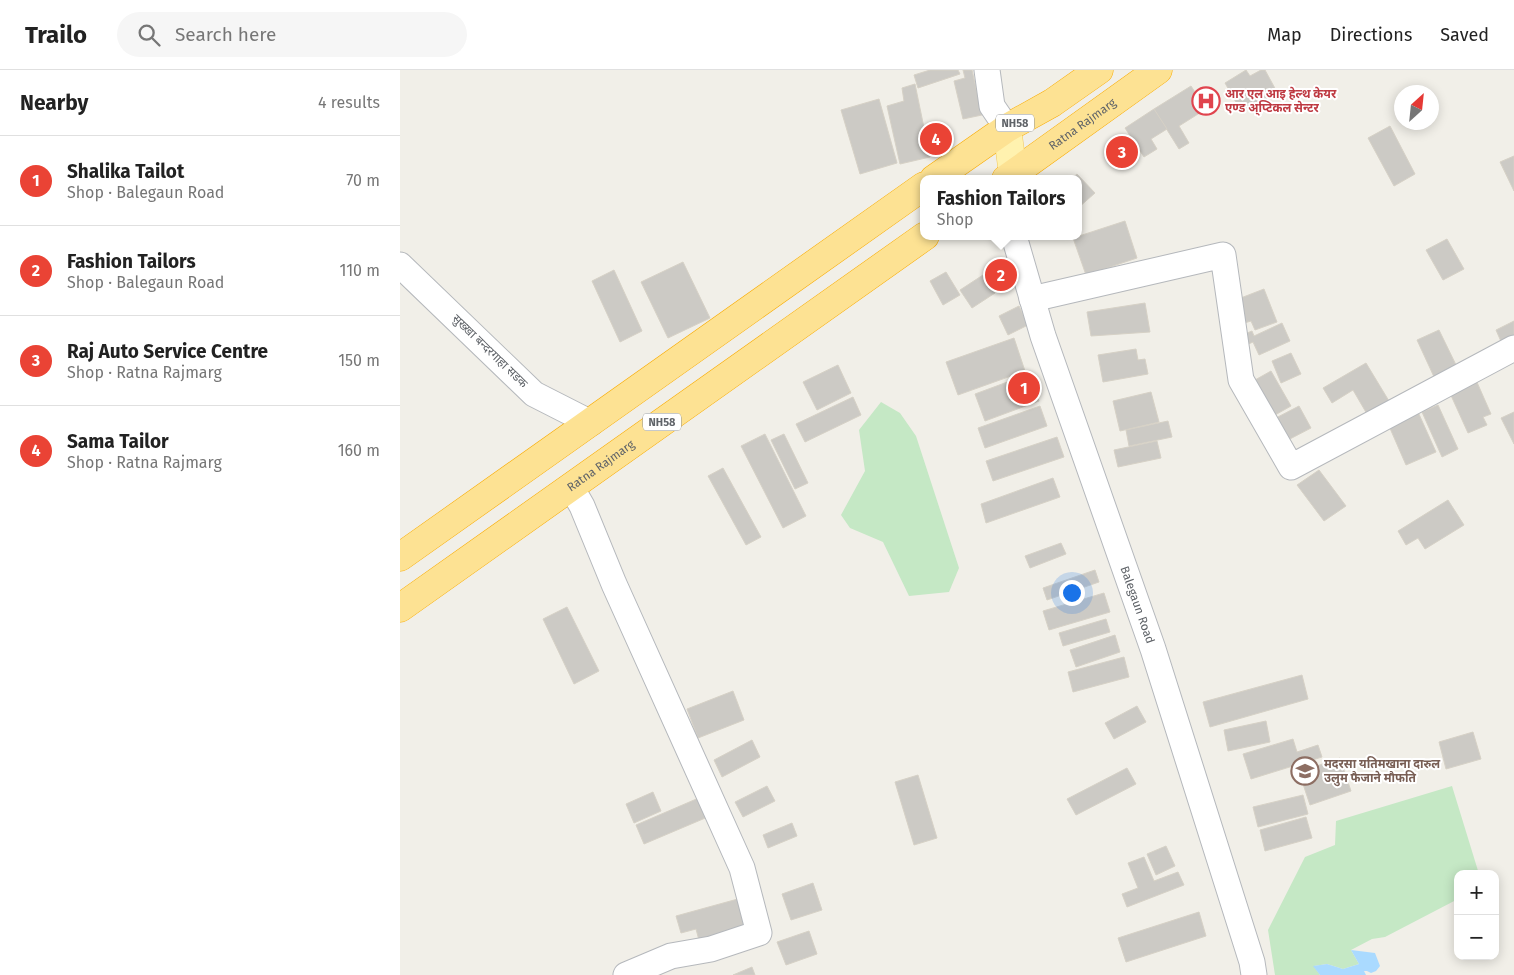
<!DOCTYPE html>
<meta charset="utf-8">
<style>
:root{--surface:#fff;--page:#f6f6f6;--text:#222;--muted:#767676;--line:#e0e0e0;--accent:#ea4335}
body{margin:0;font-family:"Fira Sans","Noto Sans Devanagari",sans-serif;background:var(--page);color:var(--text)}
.controls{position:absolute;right:15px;bottom:15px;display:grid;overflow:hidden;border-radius:10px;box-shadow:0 2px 12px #0003}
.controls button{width:45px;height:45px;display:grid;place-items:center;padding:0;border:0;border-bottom:1px solid var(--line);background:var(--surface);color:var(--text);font:25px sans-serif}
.compass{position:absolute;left:994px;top:15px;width:45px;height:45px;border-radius:50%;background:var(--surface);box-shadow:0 2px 12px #0003;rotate:27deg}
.you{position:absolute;left:671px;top:522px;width:18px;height:18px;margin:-12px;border:4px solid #fff;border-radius:50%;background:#1a73e8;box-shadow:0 0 0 8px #1a73e833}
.badge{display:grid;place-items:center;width:32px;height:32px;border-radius:50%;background:var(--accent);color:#fff;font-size:16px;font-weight:700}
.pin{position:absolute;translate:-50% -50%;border:2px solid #fff;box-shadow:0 1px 5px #0006}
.popup{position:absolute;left:520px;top:105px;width:162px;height:65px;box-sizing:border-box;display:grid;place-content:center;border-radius:10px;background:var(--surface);filter:drop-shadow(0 1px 4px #0005);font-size:16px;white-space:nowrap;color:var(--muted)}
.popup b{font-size:19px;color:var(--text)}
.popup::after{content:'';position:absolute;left:50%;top:100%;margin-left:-10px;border:10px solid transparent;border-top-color:var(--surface)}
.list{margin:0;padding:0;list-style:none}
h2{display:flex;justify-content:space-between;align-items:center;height:65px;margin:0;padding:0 20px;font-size:21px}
h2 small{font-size:16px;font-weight:400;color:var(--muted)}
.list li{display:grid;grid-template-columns:32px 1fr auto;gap:15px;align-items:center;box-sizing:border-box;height:90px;padding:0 20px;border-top:1px solid var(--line)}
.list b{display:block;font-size:19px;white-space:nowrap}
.list p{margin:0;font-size:16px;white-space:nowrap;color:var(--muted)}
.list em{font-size:16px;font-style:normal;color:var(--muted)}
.icon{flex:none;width:28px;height:28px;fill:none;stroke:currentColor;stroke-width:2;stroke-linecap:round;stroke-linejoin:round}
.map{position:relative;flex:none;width:1114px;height:905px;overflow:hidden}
header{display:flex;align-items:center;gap:30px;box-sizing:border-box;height:70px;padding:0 25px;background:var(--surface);border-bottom:1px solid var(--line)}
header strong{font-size:24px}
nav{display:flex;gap:28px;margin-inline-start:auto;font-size:18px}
.search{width:350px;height:45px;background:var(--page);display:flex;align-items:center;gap:12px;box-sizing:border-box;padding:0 18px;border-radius:28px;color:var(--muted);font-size:19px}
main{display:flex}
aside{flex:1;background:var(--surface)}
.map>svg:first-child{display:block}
.green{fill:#c5e8c5}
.water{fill:#aadaff}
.building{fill:#cccac5;stroke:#d6d1c6}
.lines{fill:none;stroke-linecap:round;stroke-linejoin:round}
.minor-casing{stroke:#b5b8bc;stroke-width:27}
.major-casing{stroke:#f2c960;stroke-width:29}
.highway-casing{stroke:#f9ab00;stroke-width:29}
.minor{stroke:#fff;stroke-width:25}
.major{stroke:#fff2af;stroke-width:28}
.highway{stroke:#fde293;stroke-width:28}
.labels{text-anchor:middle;stroke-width:4;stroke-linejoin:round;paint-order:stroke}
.shield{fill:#fff;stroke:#8f9295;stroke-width:1}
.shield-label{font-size:11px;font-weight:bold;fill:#5f6368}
.health-label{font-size:12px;font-weight:bold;fill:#be3a42;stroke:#fff;text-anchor:start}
.street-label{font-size:12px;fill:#5f6368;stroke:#fff}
.education-label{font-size:12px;font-weight:bold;fill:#785e54;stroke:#fff;text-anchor:start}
</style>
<header>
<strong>Trailo</strong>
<div class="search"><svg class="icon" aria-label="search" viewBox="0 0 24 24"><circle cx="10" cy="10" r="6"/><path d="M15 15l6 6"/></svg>Search here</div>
<nav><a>Map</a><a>Directions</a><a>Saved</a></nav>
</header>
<main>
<aside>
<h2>Nearby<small>4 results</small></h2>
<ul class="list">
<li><span class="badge">1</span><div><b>Shalika Tailot</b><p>Shop · Balegaun Road</p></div><em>70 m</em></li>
<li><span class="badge">2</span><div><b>Fashion Tailors</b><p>Shop · Balegaun Road</p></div><em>110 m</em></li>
<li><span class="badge">3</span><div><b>Raj Auto Service Centre</b><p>Shop · Ratna Rajmarg</p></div><em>150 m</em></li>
<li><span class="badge">4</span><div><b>Sama Tailor</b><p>Shop · Ratna Rajmarg</p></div><em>160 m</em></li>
</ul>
</aside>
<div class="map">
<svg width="1114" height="905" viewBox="0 0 1114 905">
<rect width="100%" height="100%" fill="#f1efe8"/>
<!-- green -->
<g class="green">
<path d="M481 332 500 343 516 366 559 498 549 522 509 526 483 472 450 458 441 445 465 401 459 360Z"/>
<path d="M1052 716 1079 804H1058V829L985 867 972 869 951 880 959 894 943 899 927 894 914 896 920 905H875L868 860 905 787 935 775 936 751Z"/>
</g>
<!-- water -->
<path class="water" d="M951 880 975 883 980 896 976 901 971 903 967 901H964L966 905H920L913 896 927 894 943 899 959 894Z"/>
<!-- building -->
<g class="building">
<path d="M530 0H558L560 4 518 18 514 5Z"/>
<path d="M563 0H572L582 45 563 49 554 11 565 8Z"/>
<path d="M846 0 850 6 861 0H865L877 22 842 43 825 13Z"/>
<path d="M515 14 530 87 500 94 487 36 504 31 502 18Z"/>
<path d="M791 16 806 39 779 56 789 73 779 79 754 39Z"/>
<path d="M479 29 497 93 460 104 441 40Z"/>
<path d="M754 39 767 59 751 69 757 79 744 87 725 58Z"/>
<path d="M990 56 1015 104 994 116 968 68Z"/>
<path d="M1114 86V121L1100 92Z"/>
<path d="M677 104 695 123 678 138V109H671Z"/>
<path d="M725 151 737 188 686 205 673 168Z"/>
<path d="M1047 169 1064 199 1043 210 1026 180Z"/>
<path d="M283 192 310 248 268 268 241 212Z"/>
<path d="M604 195 611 213 599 219 591 200Z"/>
<path d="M214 200 242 261 220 272 192 211Z"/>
<path d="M546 202 560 225 543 235 530 211Z"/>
<path d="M583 205 595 223 572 238 560 220Z"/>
<path d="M864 219 877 252 855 260 851 251 841 254 833 231Z"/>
<path d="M745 233 750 262 691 266 687 242Z"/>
<path d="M619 236 628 255 608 265 599 246Z"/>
<path d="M1114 251V270L1103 276 1096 260Z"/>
<path d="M882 253 890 271 859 285 853 272 844 276 840 266 852 261 854 266Z"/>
<path d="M1039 260 1058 299 1035 309 1017 270Z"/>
<path d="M614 268 625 301 558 325 546 292Z"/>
<path d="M736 279 738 290 745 289 748 304 703 312 698 285Z"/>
<path d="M891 283 901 304 881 313 872 291Z"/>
<path d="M966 293 989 331 967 344 953 320 932 333 923 318Z"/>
<path d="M438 295 451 323 417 340 403 312Z"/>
<path d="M871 301 891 336 875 345 855 310Z"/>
<path d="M629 304 639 331 585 351 575 324Z"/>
<path d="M1076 310 1091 344 1083 347 1087 355 1068 363 1049 321Z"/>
<path d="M751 322 759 352 720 361 713 331Z"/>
<path d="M453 327 461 345 405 372 396 354Z"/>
<path d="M1038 335 1058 379 1042 387 1022 342Z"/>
<path d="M640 336 647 356 585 378 578 358Z"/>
<path d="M899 336 911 358 886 371 874 349Z"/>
<path d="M1018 342 1036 382 1006 395 989 356Z"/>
<path d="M1114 342V374L1101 348Z"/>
<path d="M768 351 772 367 729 376 726 360Z"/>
<path d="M365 364 406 446 383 458 341 376Z"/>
<path d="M384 364 408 413 395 419 371 370Z"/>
<path d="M657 367 664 387 593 411 586 391Z"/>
<path d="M757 371 761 388 718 397 714 380Z"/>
<path d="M323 398 361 467 346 475 308 406Z"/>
<path d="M919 400 946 436 924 451 897 415Z"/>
<path d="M653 408 660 427 586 453 581 434Z"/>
<path d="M1048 430 1064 455 1025 479 1018 468 1006 475 998 461Z"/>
<path d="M661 473 666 484 630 498 625 486Z"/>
<path d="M695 500 699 512 647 530 643 518Z"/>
<path d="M704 523 710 542 649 560 643 541Z"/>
<path d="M167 537 199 601 174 614 143 549Z"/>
<path d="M706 549 710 562 663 576 659 563Z"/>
<path d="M715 565 720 582 676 597 670 580Z"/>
<path d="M724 587 729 607 673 622 668 602Z"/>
<path d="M902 605 908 629 810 657 803 632Z"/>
<path d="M333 621 344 650 298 668 287 639Z"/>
<path d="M737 636 746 652 714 669 705 653Z"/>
<path d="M866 651 870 672 828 681 824 660Z"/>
<path d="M1073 662 1081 689 1046 699 1039 672Z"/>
<path d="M893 669 897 682 918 675 922 687 851 709 843 684Z"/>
<path d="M352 670 360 687 322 707 314 690Z"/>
<path d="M940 688 951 721 910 735 899 702Z"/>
<path d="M727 698 736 714 676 745 667 729Z"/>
<path d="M518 705 537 768 514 775 495 712Z"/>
<path d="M367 716 375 731 343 747 335 732Z"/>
<path d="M253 722 261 741 234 753 226 734Z"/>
<path d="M903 725 908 744 858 757 853 737Z"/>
<path d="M301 727 310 746 244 774 236 755Z"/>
<path d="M906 747 912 768 865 781 860 760Z"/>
<path d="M392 753 397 766 368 778 363 765Z"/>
<path d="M766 776 775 796 756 805 747 784Z"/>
<path d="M744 787 754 811 778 802 784 815 727 837 722 824 738 818 728 793Z"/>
<path d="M413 813 422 840 391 850 382 824Z"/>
<path d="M345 827 348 861 300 874 296 859 281 863 276 846Z"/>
<path d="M799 842 806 866 726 892 718 868Z"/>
<path d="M409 861 417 884 386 895 377 872Z"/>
<path d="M352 897 355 905H333Z"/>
</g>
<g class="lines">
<!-- minor casing -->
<g class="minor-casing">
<g id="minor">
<path d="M587 0 592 36 607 58"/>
<path id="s1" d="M614 166 643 266 753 579 852 892 854 905"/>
<path d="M0 195 134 324 191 353"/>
<path d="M632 229 823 185 841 310 891 397 1114 278"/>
<path d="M171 417 182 436 214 514 342 798 359 863 311 879 271 886 226 905"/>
</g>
</g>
<!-- major casing -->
<g class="major-casing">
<path id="major" d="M607 58 613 104"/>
</g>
<!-- highway casing -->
<g class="highway-casing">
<g id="highway">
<path d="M534 109 607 58 652 33 699 0"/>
<path id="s2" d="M606 109 758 0"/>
<path d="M0 487 524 116"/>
<path id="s3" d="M0 538 525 166"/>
</g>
</g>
<!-- minor -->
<use href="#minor" class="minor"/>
<!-- major -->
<use href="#major" class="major"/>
<!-- highway -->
<use href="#highway" class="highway"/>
</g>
<!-- icons -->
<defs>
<g id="hospital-ring" transform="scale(1.4375)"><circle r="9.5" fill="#fff" stroke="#e0444e" stroke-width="1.5"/><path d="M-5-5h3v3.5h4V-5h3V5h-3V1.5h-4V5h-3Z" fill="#e0444e"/></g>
<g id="school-ring" transform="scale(1.4375)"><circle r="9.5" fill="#fff" stroke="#8d6e63" stroke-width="1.5"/><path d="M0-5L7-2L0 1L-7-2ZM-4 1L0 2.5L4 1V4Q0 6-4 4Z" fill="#8d6e63"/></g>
</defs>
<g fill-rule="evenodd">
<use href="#hospital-ring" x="806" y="31"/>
<use href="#school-ring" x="905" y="701"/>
</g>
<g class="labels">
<!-- shield labels -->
<g class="shield">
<rect x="596" y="44.5" width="38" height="17" rx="4"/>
<rect x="243" y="343.5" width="38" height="17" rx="4"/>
</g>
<g class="shield-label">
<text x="615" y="57">NH58</text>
<text x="262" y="356">NH58</text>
</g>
<!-- health labels -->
<g class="health-label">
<text x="825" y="28">आर एल आइ हेल्थ केयर<tspan x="825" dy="14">एण्ड अ्प्टिकल सेन्टर</tspan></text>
</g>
<!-- street labels -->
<g class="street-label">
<text dy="4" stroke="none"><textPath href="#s2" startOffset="94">Ratna Rajmarg</textPath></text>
<text transform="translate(90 281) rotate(44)" y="4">सुख्खा बन्दरगाहा सडक</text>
<text dy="4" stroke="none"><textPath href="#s3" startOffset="246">Ratna Rajmarg</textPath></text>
<text dy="4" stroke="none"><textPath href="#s1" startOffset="389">Balegaun Road</textPath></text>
</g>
<!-- education labels -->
<g class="education-label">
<text x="924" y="698">मदरसा यतिमखाना दारुल<tspan x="924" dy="14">उलुम फैजाने माैफति</tspan></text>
</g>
</g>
</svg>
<div class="controls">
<button>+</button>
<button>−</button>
</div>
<svg class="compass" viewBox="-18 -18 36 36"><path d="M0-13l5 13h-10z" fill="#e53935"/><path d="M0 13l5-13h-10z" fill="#767676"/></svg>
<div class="you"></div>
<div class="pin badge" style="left:624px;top:318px">1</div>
<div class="pin badge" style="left:601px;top:205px">2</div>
<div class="popup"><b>Fashion Tailors</b>Shop</div>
<div class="pin badge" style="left:722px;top:82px">3</div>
<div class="pin badge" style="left:536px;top:69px">4</div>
</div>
</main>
